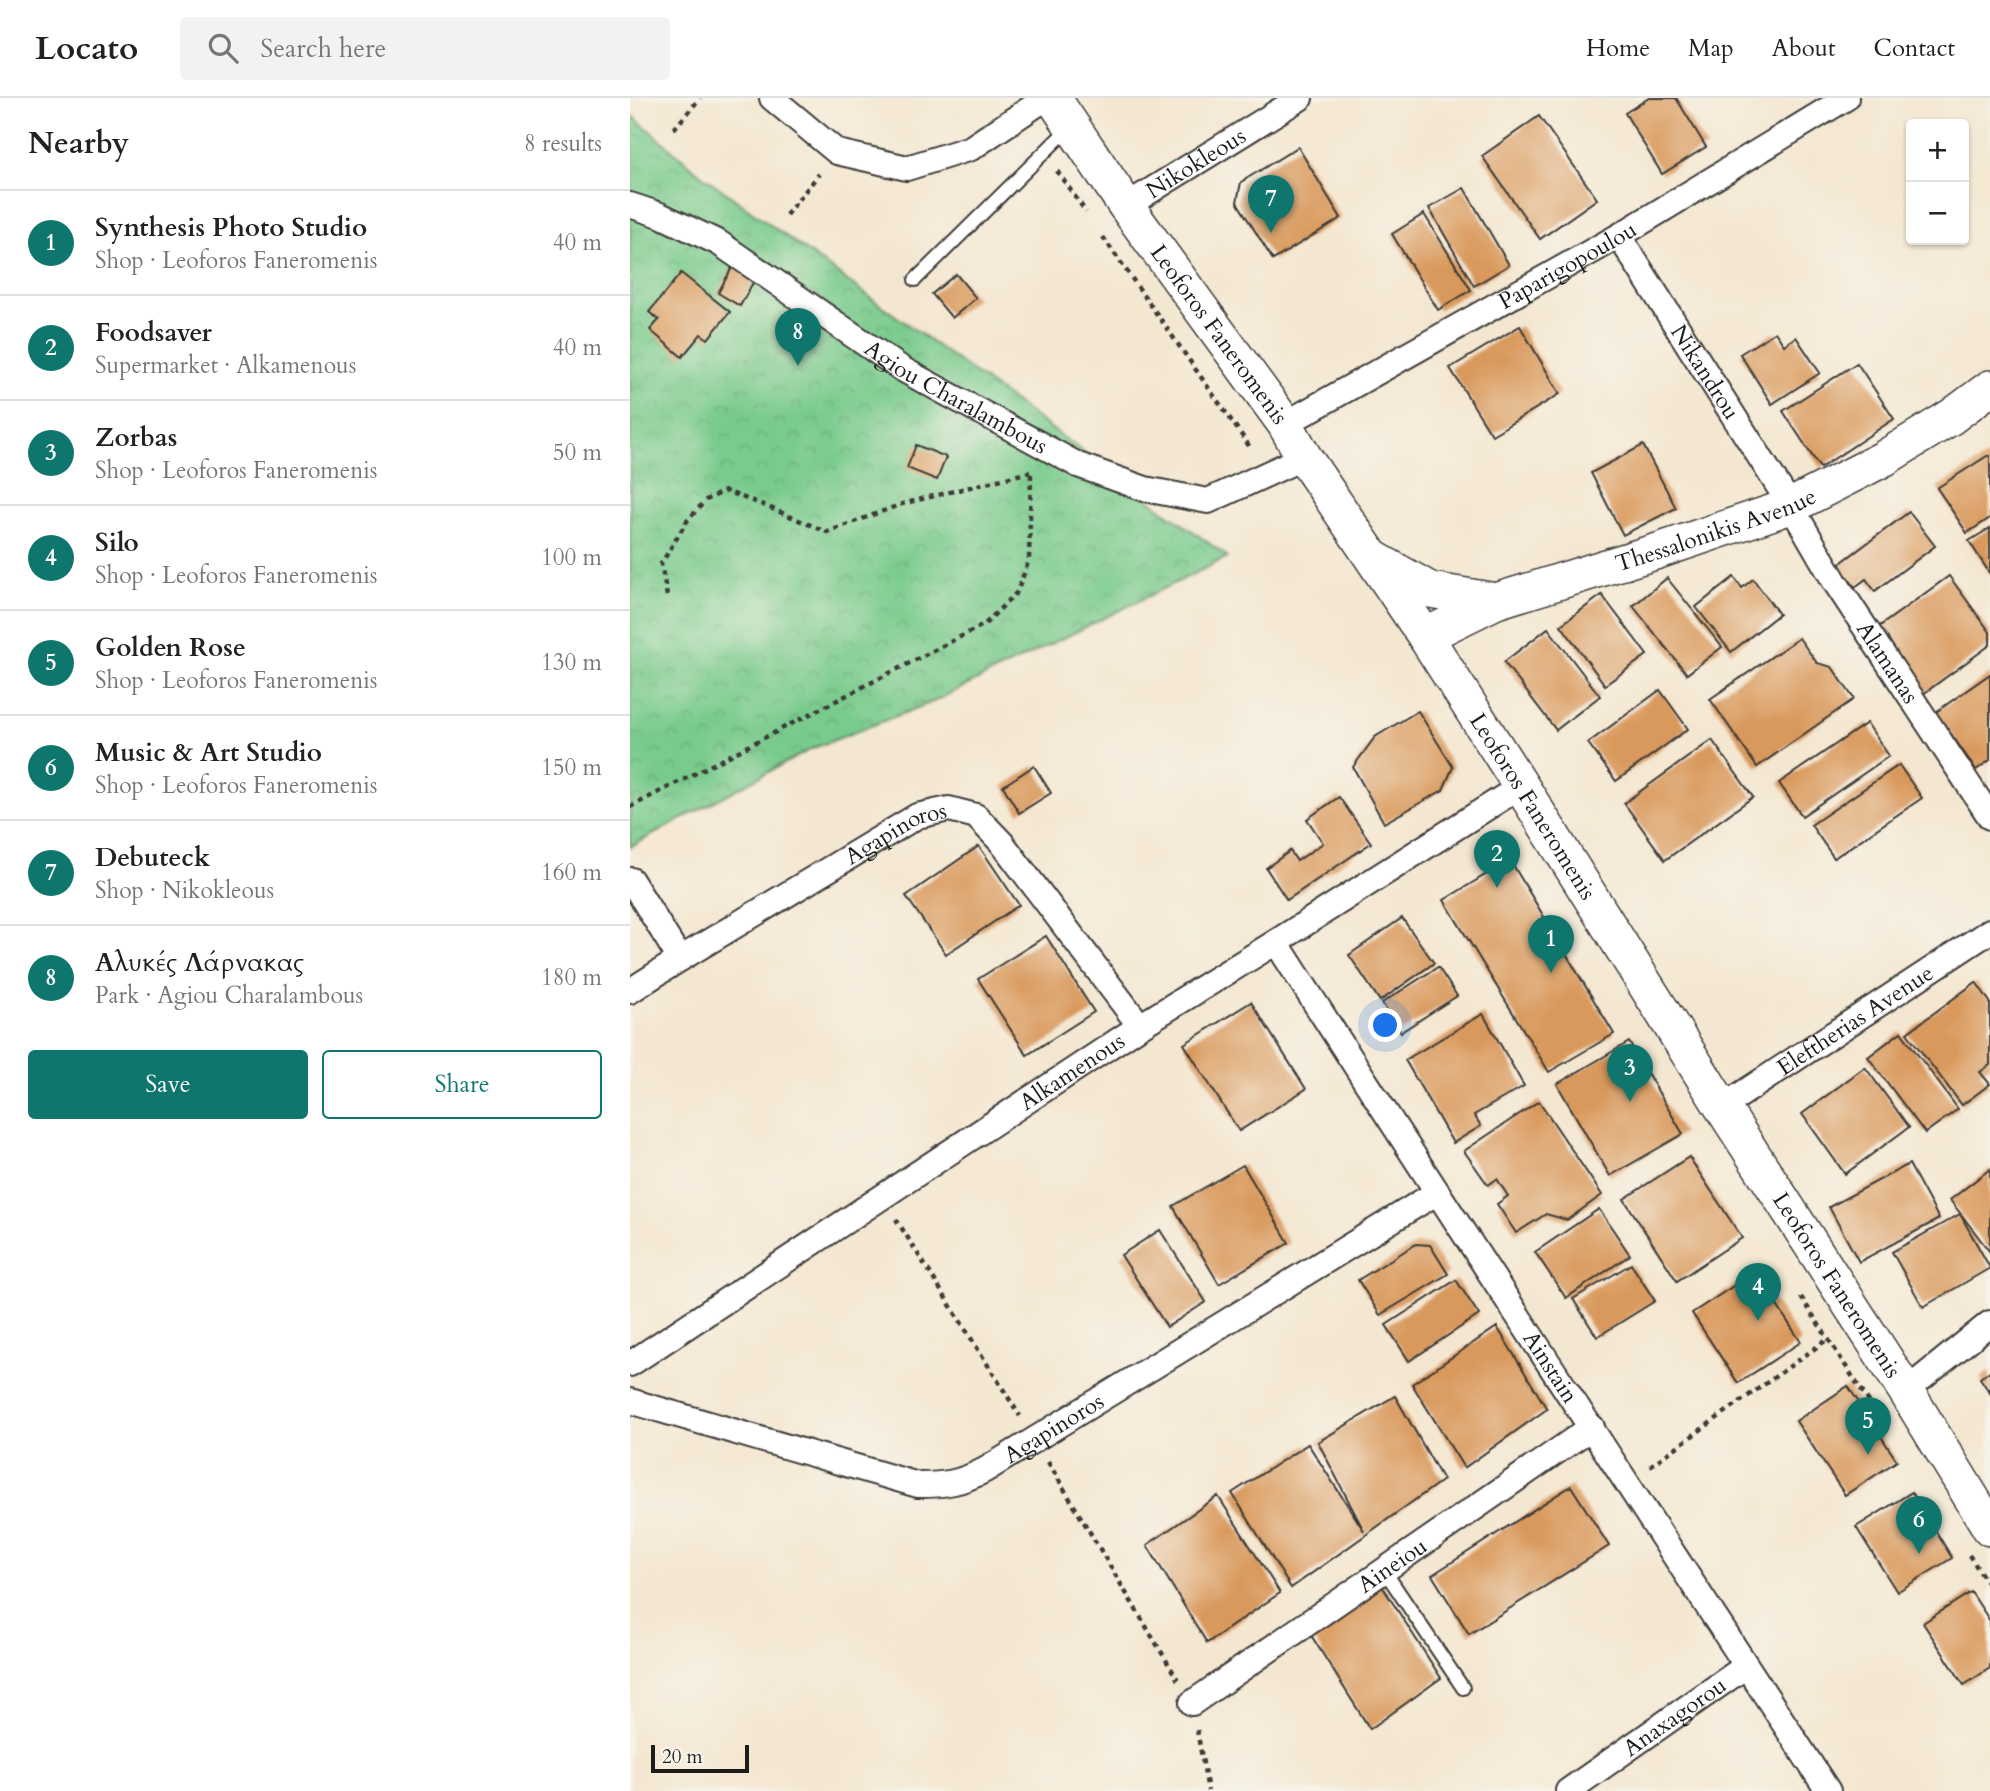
<!DOCTYPE html>
<meta charset="utf-8">
<style>
:root{--surface:#fff;--page:#f2f2f2;--text:#222;--muted:#767676;--line:#e0e0e0;--accent:#0f766e}
body{margin:0;font-family:Cardo,serif;background:var(--page);color:var(--text)}
.controls{position:absolute;right:21px;top:21px;display:grid;overflow:hidden;border-radius:7px;box-shadow:0 2px 5px #0004}
.controls button{width:63px;height:63px;display:grid;place-items:center;padding:0;border:0;border-bottom:2px solid var(--line);background:var(--surface);color:var(--text);font:35px sans-serif}
.scale{position:absolute;left:21px;bottom:18px;width:98px;box-sizing:border-box;padding-left:7px;border:4px solid #1c1c1c;border-top:0;font-size:19px;line-height:24px;white-space:nowrap;color:#1c1c1c;-webkit-text-stroke:5px #f7f3e8;paint-order:stroke}
.you{position:absolute;left:756px;top:928px;width:24px;height:24px;margin:-18px;border:5px solid #fff;border-radius:50%;background:#1a73e8;box-shadow:0 0 0 10px #1a73e833}
.badge{display:grid;place-items:center;width:46px;height:46px;border-radius:50%;background:var(--accent);color:#fff;font-size:23px;font-weight:700}
.pin{position:absolute;translate:-50% -58px;filter:drop-shadow(0 2px 4px #0008)}
.pin::after{content:'';position:absolute;top:37px;width:24px;height:21px;background:inherit;clip-path:polygon(0 0,100% 0,50% 100%)}
.list{margin:0;padding:0;list-style:none}
h2{display:flex;justify-content:space-between;align-items:center;height:91px;margin:0;padding:0 28px;font-size:30px}
h2 small{font-size:23px;font-weight:400;color:var(--muted)}
.list li{display:grid;grid-template-columns:46px 1fr auto;gap:21px;align-items:center;box-sizing:border-box;height:105px;padding:0 28px;border-top:2px solid var(--line)}
.list b{display:block;font-size:26px;white-space:nowrap}
.list p{margin:0;font-size:23px;white-space:nowrap;color:var(--muted)}
.list em{font-size:23px;font-style:normal;color:var(--muted)}
.actions{display:flex;gap:14px;padding:21px 28px}
.actions a{flex:1;padding:16px 0;border:2px solid var(--accent);border-radius:7px;text-align:center;font-size:24px;color:var(--accent)}
.actions .main{background:var(--accent);color:#fff}
.icon{flex:none;width:38px;height:38px;fill:none;stroke:currentColor;stroke-width:2;stroke-linecap:round;stroke-linejoin:round}
.map{position:relative;flex:none;width:1360px;height:1693px;overflow:hidden}
header{display:flex;align-items:center;gap:42px;box-sizing:border-box;height:98px;padding:0 35px;background:var(--surface);border-bottom:2px solid var(--line)}
header strong{font-size:33px}
nav{display:flex;gap:38px;margin-inline-start:auto;font-size:24px}
.search{width:490px;height:63px;background:var(--page);display:flex;align-items:center;gap:18px;box-sizing:border-box;padding:0 24px;border-radius:7px;color:var(--muted);font-size:26px}
main{display:flex}
aside{flex:1;background:var(--surface)}
.map>svg:first-child{display:block}
.park{fill:url(#park-crowns);stroke:#4a7454;stroke-width:2}
.building{fill:#d9995b}
.lines{fill:none;stroke-linecap:round;stroke-linejoin:round}
.lane-casing{stroke:#3c3a37;stroke-width:16}
.street-casing{stroke:#3c3a37;stroke-width:28}
.secondary-casing{stroke:#3c3a37;stroke-width:38}
.path{stroke:#3c3a37;stroke-width:4.5;stroke-dasharray:5 5;stroke-linecap:butt}
.lane{stroke:#fff;stroke-width:12}
.street{stroke:#fff;stroke-width:24}
.secondary{stroke:#fff;stroke-width:35}
.labels{text-anchor:middle;stroke-width:5;stroke-linejoin:round;paint-order:stroke}
.street-label{font-size:23px;fill:#1c1c1c;stroke:#f7f3e8}
</style>
<header>
<strong>Locato</strong>
<div class="search"><svg class="icon" aria-label="search" viewBox="0 0 24 24"><circle cx="10" cy="10" r="6"/><path d="M15 15l6 6"/></svg>Search here</div>
<nav><a>Home</a><a>Map</a><a>About</a><a>Contact</a></nav>
</header>
<main>
<aside>
<h2>Nearby<small>8 results</small></h2>
<ul class="list">
<li><span class="badge">1</span><div><b>Synthesis Photo Studio</b><p>Shop · Leoforos Faneromenis</p></div><em>40 m</em></li>
<li><span class="badge">2</span><div><b>Foodsaver</b><p>Supermarket · Alkamenous</p></div><em>40 m</em></li>
<li><span class="badge">3</span><div><b>Zorbas</b><p>Shop · Leoforos Faneromenis</p></div><em>50 m</em></li>
<li><span class="badge">4</span><div><b>Silo</b><p>Shop · Leoforos Faneromenis</p></div><em>100 m</em></li>
<li><span class="badge">5</span><div><b>Golden Rose</b><p>Shop · Leoforos Faneromenis</p></div><em>130 m</em></li>
<li><span class="badge">6</span><div><b>Music &amp; Art Studio</b><p>Shop · Leoforos Faneromenis</p></div><em>150 m</em></li>
<li><span class="badge">7</span><div><b>Debuteck</b><p>Shop · Nikokleous</p></div><em>160 m</em></li>
<li><span class="badge">8</span><div><b>Αλυκές Λάρνακας</b><p>Park · Agiou Charalambous</p></div><em>180 m</em></li>
</ul>
<div class="actions"><a class="main">Save</a><a>Share</a></div>
</aside>
<div class="map">
<svg width="1360" height="1693" viewBox="0 0 1360 1693">
<defs>
<pattern id="park-crowns" width="20" height="18" patternUnits="userSpaceOnUse" patternTransform="scale(1.75)"><rect width="20" height="18" fill="#79cb8d"/><path d="M2 6a3 3 0 1 1 6 0M12 15a3 3 0 1 1 6 0" fill="none" stroke="#68ae79"/></pattern>
</defs>
<rect width="100%" height="100%" fill="#f7f3e8"/>
<filter id="ink" filterUnits="userSpaceOnUse"><feTurbulence type="fractalNoise" baseFrequency=".0143" numOctaves="2"/><feDisplacementMap in="SourceGraphic" scale="14" xChannelSelector="R" yChannelSelector="G"/><feConvolveMatrix kernelMatrix="1 2 1 2 8 2 1 2 1" color-interpolation-filters="sRGB"/></filter>
<filter id="wash" filterUnits="userSpaceOnUse"><feTurbulence type="fractalNoise" baseFrequency=".00686" numOctaves="4" result="noise"/><feDisplacementMap in="SourceGraphic" scale="28" xChannelSelector="R" yChannelSelector="G"/><feGaussianBlur stdDeviation="1.57" result="paint"/><feColorMatrix in="noise" values="0 0 0 0 0 0 0 0 0 0 0 0 0 0 0 0 0 1.4 0 .05"/><feComposite in="paint" operator="in"/></filter>
<g filter="url(#wash)">
<rect width="100%" height="100%" fill="#f4e7d1"/>
<!-- park -->
<path class="park" d="M0 16 73 78 598 459 305 603 181 651 0 749Z"/>
<g id="blocks">
<!-- building -->
<g class="building">
<path d="M1019 0H1046L1076 49 1032 76 995 15Z"/>
<path d="M909 18 967 101 910 141 852 58Z"/>
<path d="M668 49 711 120 643 162 607 104 611 84Z"/>
<path d="M834 90 879 167 844 188 799 110Z"/>
<path d="M794 116 841 192 808 212 762 136Z"/>
<path d="M103 168 125 181 110 208 88 195Z"/>
<path d="M51 175 100 214 78 241 71 236 52 259 20 232 29 222 19 214Z"/>
<path d="M326 176 346 200 322 220 302 196Z"/>
<path d="M890 228 930 296 862 337 820 270Z"/>
<path d="M1145 234 1154 247 1166 239 1190 275 1142 306 1110 256Z"/>
<path d="M1227 265 1264 321 1190 370 1153 313Z"/>
<path d="M286 347 316 359 307 382 277 370Z"/>
<path d="M1013 347 1046 410 993 437 961 375Z"/>
<path d="M1357 358H1360V420L1337 435 1307 390Z"/>
<path d="M1279 414 1305 448 1245 493 1236 481 1225 489 1208 467Z"/>
<path d="M1360 430V476L1339 443Z"/>
<path d="M1319 478 1360 534V547L1293 596 1246 531Z"/>
<path d="M1104 479 1112 490 1123 481 1149 516 1101 554 1066 509Z"/>
<path d="M1037 480 1092 549 1057 576 1003 508Z"/>
<path d="M972 497 1017 557 975 587 931 527Z"/>
<path d="M918 530 970 598 926 632 874 564Z"/>
<path d="M1169 540 1187 565 1202 569 1224 601 1127 669 1080 601Z"/>
<path d="M1360 576V662L1346 672 1306 614Z"/>
<path d="M1030 592 1058 631 986 683 958 645Z"/>
<path d="M788 613 823 669 813 692 754 725 723 669 745 639Z"/>
<path d="M1237 625 1259 658 1172 718 1149 685Z"/>
<path d="M1082 642 1123 699 1035 762 994 705Z"/>
<path d="M1269 667 1292 700 1204 760 1181 727Z"/>
<path d="M404 668 421 695 389 715 373 688Z"/>
<path d="M709 699 741 745 657 802 636 770 660 753 667 763 693 745 677 721Z"/>
<path d="M349 748 389 807 316 856 276 798Z"/>
<path d="M880 762 984 936 919 974 814 802Z"/>
<path d="M772 820 804 865 750 903 719 857Z"/>
<path d="M416 838 464 914 397 957 348 881Z"/>
<path d="M808 869 827 898 771 934 752 905Z"/>
<path d="M1346 884 1360 904V967L1350 974 1360 986 1332 1007 1277 935Z"/>
<path d="M621 904 676 991 609 1033 554 946Z"/>
<path d="M853 916 894 988 844 1017 851 1028 823 1045 775 962Z"/>
<path d="M1271 934 1328 1011 1295 1035 1238 959Z"/>
<path d="M999 944 1053 1036 980 1078 927 986Z"/>
<path d="M1235 969 1279 1029 1215 1076 1172 1016Z"/>
<path d="M909 1003 972 1097 937 1122 916 1116 886 1135 867 1106 878 1098 867 1081 858 1087 834 1053Z"/>
<path d="M1059 1059 1112 1140 1047 1183 994 1101Z"/>
<path d="M1279 1066 1309 1121 1229 1164 1199 1109Z"/>
<path d="M613 1067 659 1145 589 1186 543 1108Z"/>
<path d="M1360 1071V1154L1320 1102Z"/>
<path d="M969 1111 1000 1157 936 1200 905 1154Z"/>
<path d="M1330 1116 1360 1170 1293 1209 1262 1154Z"/>
<path d="M530 1132 576 1204 537 1229 491 1157Z"/>
<path d="M786 1146 800 1147 818 1176 750 1217 728 1182Z"/>
<path d="M1001 1166 1025 1203 967 1239 943 1201Z"/>
<path d="M1125 1174 1171 1244 1108 1285 1062 1215Z"/>
<path d="M826 1182 849 1217 779 1263 756 1227Z"/>
<path d="M867 1229 917 1311 834 1370 782 1286Z"/>
<path d="M1360 1273V1295L1350 1280Z"/>
<path d="M1218 1288 1267 1363 1215 1397 1166 1323Z"/>
<path d="M765 1298 813 1382 661 1490 602 1395 678 1346 734 1433 688 1344Z"/>
<path d="M941 1388 979 1448 839 1536 802 1477Z"/>
<path d="M1282 1394 1322 1460 1267 1494 1226 1429Z"/>
<path d="M588 1398 650 1495 577 1545 517 1447Z"/>
<path d="M750 1485 811 1580 740 1631 679 1534Z"/>
<path d="M1341 1494 1360 1523V1570L1334 1587 1293 1525Z"/>
</g>
</g>
</g>
<g filter="url(#ink)">
<use href="#blocks" fill-opacity="0" stroke="#3c3a37" stroke-width="2"/>
<g class="lines">
<!-- lane casing -->
<g class="lane-casing">
<g id="lane">
<path d="M285 182 439 30"/>
<path d="M754 1472 833 1590"/>
</g>
</g>
<!-- street casing -->
<g class="street-casing">
<g id="street">
<path d="M142 0 207 54 277 70 341 50 416 0"/>
<path id="s1" d="M0 107 30 117 89 145 272 271 448 367 515 391 578 403 674 359"/>
<path id="s2" d="M496 108 670 0"/>
<path id="s3" d="M989 138 1161 408 1205 484 1360 719"/>
<path id="s4" d="M655 326 989 138 1216 0"/>
<path d="M1 782 50 861"/>
<path id="s5" d="M646 844C828 1129 1014 1410 1198 1693"/>
<path id="s6" d="M0 893 50 861 287 718 319 711 346 718 372 745 510 928"/>
<path id="s7" d="M1092 1009 1360 833"/>
<path id="s8" d="M0 1266 510 928 646 844 891 688"/>
<path d="M1276 1293 1360 1225"/>
<path id="s9" d="M0 1303 288 1387C315 1387 330 1385 355 1372L806 1095"/>
<path id="s10" d="M562 1605 962 1329"/>
<path id="s11" d="M938 1693 1116 1568"/>
</g>
</g>
<!-- secondary casing -->
<g class="secondary-casing">
<g id="secondary">
<path id="s12" d="M423 0 496 108 655 326 674 359 795 538 891 688 1092 1009 1276 1293 1360 1430"/>
<path d="M745 461 800 492 866 503"/>
<path id="s13" d="M795 538 866 503 1028 453 1161 408 1253 361 1321 319 1360 290"/>
</g>
</g>
<!-- path -->
<g class="path">
<path d="M44 31 70 0"/>
<path d="M427 73 456 114"/>
<path d="M156 117 189 76"/>
<path d="M473 139 622 352"/>
<path d="M37 498 31 466 57 423 76 402 95 393 131 406 197 434 272 406 400 374"/>
<path d="M0 709 355 526 387 494 399 462 401 374"/>
<path d="M266 1121 390 1318"/>
<path d="M1171 1199 1252 1324"/>
<path d="M418 1364 548 1582"/>
<path d="M1020 1368 1198 1241"/>
<path d="M1339 1457 1360 1489"/>
<path d="M567 1632 578 1693"/>
</g>
<!-- lane -->
<use href="#lane" class="lane"/>
<!-- street -->
<use href="#street" class="street"/>
<!-- secondary -->
<use href="#secondary" class="secondary"/>
</g>
</g>
<g class="labels">
<!-- street labels -->
<g class="street-label">
<text dy="8" stroke="none"><textPath href="#s2" startOffset="82">Nikokleous</textPath></text>
<text dy="8" stroke="none"><textPath href="#s4" startOffset="324">Paparigopoulou</textPath></text>
<text dy="8" stroke="none"><textPath href="#s12" startOffset="289">Leoforos Faneromenis</textPath></text>
<text dy="8" stroke="none"><textPath href="#s3" startOffset="161">Nikandrou</textPath></text>
<text dy="8" stroke="none"><textPath href="#s1" startOffset="380">Agiou Charalambous</textPath></text>
<text dy="8" stroke="none"><textPath href="#s13" startOffset="310">Thessalonikis Avenue</textPath></text>
<text dy="8" stroke="none"><textPath href="#s3" startOffset="504">Alamanas</textPath></text>
<text dy="8" stroke="none"><textPath href="#s12" startOffset="856">Leoforos Faneromenis</textPath></text>
<text dy="8" stroke="none"><textPath href="#s6" startOffset="310">Agapinoros</textPath></text>
<text dy="8" stroke="none"><textPath href="#s7" startOffset="159">Eleftherias Avenue</textPath></text>
<text dy="8" stroke="none"><textPath href="#s8" startOffset="530">Alkamenous</textPath></text>
<text dy="8" stroke="none"><textPath href="#s12" startOffset="1423">Leoforos Faneromenis</textPath></text>
<text dy="8" stroke="none"><textPath href="#s5" startOffset="506">Ainstain</textPath></text>
<text dy="8" stroke="none"><textPath href="#s9" startOffset="450">Agapinoros</textPath></text>
<text dy="8" stroke="none"><textPath href="#s10" startOffset="243">Aineiou</textPath></text>
<text dy="8" stroke="none"><textPath href="#s11" startOffset="130">Anaxagorou</textPath></text>
</g>
</g>
</svg>
<div class="controls">
<button>+</button>
<button>−</button>
</div>
<div class="scale">20 m</div>
<div class="you"></div>
<div class="pin badge" style="left:921px;top:875px">1</div>
<div class="pin badge" style="left:867px;top:790px">2</div>
<div class="pin badge" style="left:1000px;top:1004px">3</div>
<div class="pin badge" style="left:1128px;top:1223px">4</div>
<div class="pin badge" style="left:1238px;top:1357px">5</div>
<div class="pin badge" style="left:1289px;top:1456px">6</div>
<div class="pin badge" style="left:641px;top:135px">7</div>
<div class="pin badge" style="left:168px;top:268px">8</div>
</div>
</main>
